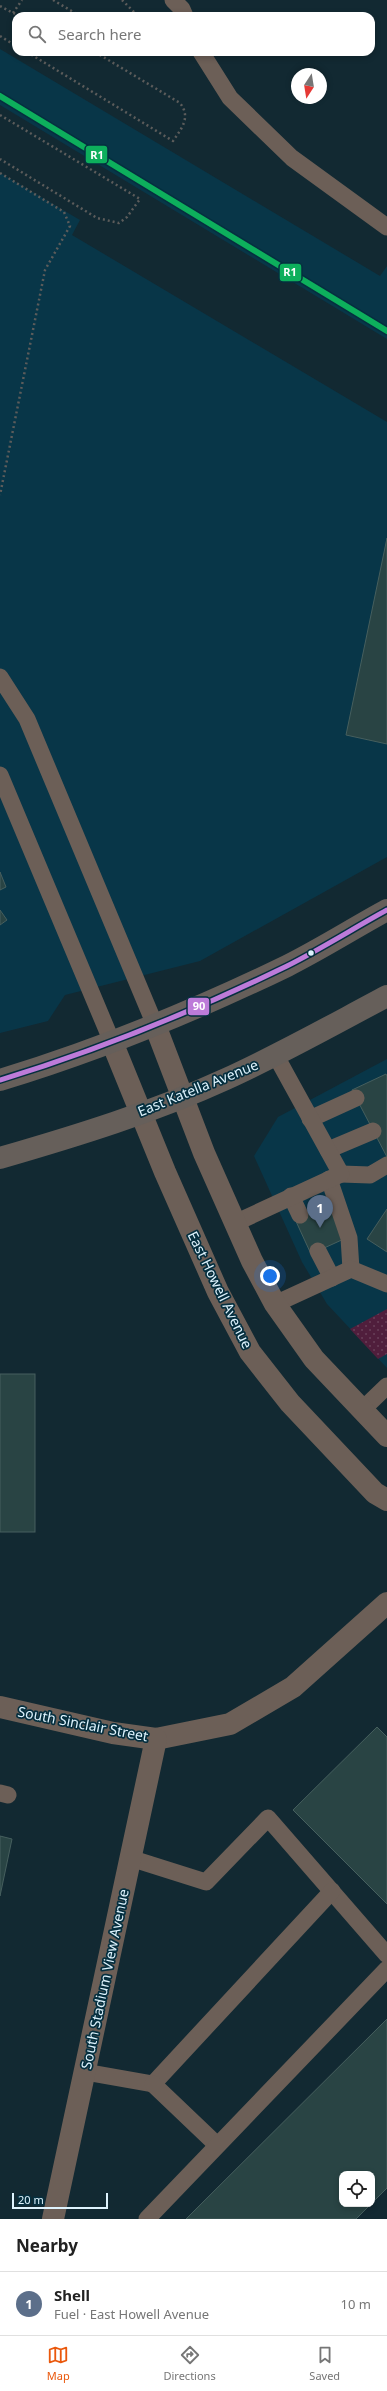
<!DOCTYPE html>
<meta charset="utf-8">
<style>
:root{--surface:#fff;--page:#f6f6f6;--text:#222;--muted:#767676;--line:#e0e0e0;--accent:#ea580c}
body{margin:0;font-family:"Noto Sans",sans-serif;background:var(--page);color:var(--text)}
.controls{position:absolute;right:12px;bottom:12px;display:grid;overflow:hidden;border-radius:8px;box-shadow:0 2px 6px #0003}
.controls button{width:36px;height:36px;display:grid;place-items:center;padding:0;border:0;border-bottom:1px solid var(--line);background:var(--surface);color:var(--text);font:20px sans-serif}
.compass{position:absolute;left:291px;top:68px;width:36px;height:36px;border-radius:50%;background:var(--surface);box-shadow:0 2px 6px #0003;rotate:192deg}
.scale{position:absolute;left:12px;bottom:10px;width:96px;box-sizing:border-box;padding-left:4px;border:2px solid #def3fd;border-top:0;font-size:11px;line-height:14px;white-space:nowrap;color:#def3fd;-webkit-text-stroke:3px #052f3f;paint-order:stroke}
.you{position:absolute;left:270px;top:1276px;width:14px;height:14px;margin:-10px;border:3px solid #fff;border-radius:50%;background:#1a73e8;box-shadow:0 0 0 6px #1a73e833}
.badge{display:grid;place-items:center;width:26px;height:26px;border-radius:50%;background:var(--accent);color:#fff;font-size:13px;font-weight:700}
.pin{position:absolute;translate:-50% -33px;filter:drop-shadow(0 1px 2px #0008)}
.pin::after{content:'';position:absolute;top:21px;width:14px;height:12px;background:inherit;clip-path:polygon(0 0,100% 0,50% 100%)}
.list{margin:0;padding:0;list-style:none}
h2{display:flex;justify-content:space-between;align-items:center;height:52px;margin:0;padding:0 16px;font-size:17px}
h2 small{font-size:13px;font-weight:400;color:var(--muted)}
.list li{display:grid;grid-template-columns:26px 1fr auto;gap:12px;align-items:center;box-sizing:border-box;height:64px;padding:0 16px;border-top:1px solid var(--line)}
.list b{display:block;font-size:15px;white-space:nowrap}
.list p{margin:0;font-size:13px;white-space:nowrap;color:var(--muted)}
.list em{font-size:13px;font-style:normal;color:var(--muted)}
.icon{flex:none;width:22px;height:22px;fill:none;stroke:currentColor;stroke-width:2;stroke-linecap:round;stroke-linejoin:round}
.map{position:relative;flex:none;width:387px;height:2219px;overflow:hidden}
.search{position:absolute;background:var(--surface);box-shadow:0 2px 6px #0003;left:12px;right:12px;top:12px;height:44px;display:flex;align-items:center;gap:10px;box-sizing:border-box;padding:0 14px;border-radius:12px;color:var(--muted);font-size:15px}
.sheet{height:116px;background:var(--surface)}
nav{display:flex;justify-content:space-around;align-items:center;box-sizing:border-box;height:56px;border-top:1px solid var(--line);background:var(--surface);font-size:11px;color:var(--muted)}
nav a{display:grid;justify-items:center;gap:2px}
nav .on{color:var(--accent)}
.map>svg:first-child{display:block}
.built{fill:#083648}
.grass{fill:url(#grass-dots)}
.building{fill:#294444;stroke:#465f5e}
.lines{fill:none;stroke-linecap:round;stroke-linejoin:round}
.path{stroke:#5c5c5b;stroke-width:2.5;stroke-dasharray:2 3;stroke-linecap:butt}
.service{stroke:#6c5f57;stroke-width:17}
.minor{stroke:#6c5f57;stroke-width:22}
.tertiary{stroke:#6c5f57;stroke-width:22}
.primary{stroke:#665f5a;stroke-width:22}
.bus-1-casing{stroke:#052f3f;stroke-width:8}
.bus-1{stroke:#bd7bd9;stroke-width:5}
.rail-1-casing{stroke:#052f3f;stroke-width:9}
.rail-1{stroke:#0daf5c;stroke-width:6}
.bus-dot{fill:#def3fd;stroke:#052f3f;stroke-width:1.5}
.labels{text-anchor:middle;stroke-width:3.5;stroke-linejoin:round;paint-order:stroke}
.street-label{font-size:14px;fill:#def3fd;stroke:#052f3f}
.line-badge{stroke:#052f3f;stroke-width:1.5}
.badge-label{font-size:11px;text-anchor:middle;font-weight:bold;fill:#fff}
</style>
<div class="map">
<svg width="387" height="2219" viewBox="0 0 387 2219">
<defs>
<pattern id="grass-dots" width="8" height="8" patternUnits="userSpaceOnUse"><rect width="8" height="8" fill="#501e3c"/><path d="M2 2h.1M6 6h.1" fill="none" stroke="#693f59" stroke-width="1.8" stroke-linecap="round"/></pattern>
</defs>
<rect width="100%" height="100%" fill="#122932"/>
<!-- built -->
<g class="built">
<path d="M0 49 380 276 387 266V339L0 105Z"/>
<path d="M0 173 80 220 72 235 387 422V857L200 961 65 995 48 1021 0 1033Z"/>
<path d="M387 1059V1368L327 1304 302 1262 254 1156 278 1117Z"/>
</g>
<!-- grass -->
<path class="grass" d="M387 1309V1354L378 1359 350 1329Z"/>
<!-- building -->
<g class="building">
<path d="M387 538V744L346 735Z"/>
<path d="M0 872 6 887 0 890Z"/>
<path d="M0 910 7 920 0 925Z"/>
<path d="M386 1074 387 1076V1157L352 1090Z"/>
<path d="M330 1201 346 1238 311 1254 294 1217Z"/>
<path d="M387 1209V1252L367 1239Z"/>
<rect x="0" y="1374" width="35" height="158"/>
<path d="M377 1727 387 1737V1904L293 1810Z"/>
<path d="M0 1836 12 1839 0 1896Z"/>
<path d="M387 2019V2188L372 2203V2174H342V2204H371L356 2219H186Z"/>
</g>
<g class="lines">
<!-- path -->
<g class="path">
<path d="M53 0 80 16"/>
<path d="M122 0 138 16"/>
<path d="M0 6 13 13 26 16"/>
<path d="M13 13 22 0"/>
<path d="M0 36 16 46"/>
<path d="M27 52 173 141C182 128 191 117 180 103L95 52"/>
<path d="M0 115 140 199 127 217 119 223 97 218 0 159"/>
<path d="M0 173 64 212 70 226 45 270 0 495"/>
</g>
<!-- service -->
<g class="service">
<path d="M173 0 182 9 185 16"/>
<path d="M201 52 230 98 292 158 387 227"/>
<path d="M0 677 27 719 155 1025"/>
<path d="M0 775 112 1042"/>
<path d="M310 1119 356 1098"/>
<path d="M328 1150 373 1131"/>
<path d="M341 1174 370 1175 387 1165"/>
<path d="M329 1179 349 1238 351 1269"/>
<path d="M291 1196 300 1215"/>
<path d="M235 1223 341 1174 276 1056"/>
<path d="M318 1251 332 1278"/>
<path d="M275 1304 351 1269 387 1284"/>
<path d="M362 1410 387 1386"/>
<path d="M0 1793 8 1795"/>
<path d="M130 1858 206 1882 268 1818 387 1955"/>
<path d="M85 2072 153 2084 332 1891"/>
<path d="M153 2084 217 2145"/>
<path d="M147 2219 387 1969"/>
</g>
<!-- minor -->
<g class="minor">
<path d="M0 1707 113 1733 156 1739 230 1724 293 1687 387 1603"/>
<path d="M53 2219 156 1739"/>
</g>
<!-- tertiary -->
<g class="tertiary">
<path d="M155 1025 204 1153 252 1261 275 1304 314 1359 387 1436"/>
<path d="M112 1042 165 1172 218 1292 250 1352 290 1403 375 1493 387 1500"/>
</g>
<!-- primary -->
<g class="primary">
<path d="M0 1080C99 1050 194 1011 287 966 321 949 354 928 387 910"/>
<path d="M0 1158C76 1136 154 1112 226 1079 281 1054 334 1024 387 996"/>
</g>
<!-- bus-1 casing -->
<g class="bus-1-casing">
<path id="bus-1" d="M0 1080C99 1050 194 1011 287 966 321 949 354 928 387 910"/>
</g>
<!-- bus-1 -->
<use href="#bus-1" class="bus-1"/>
<!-- rail-1 casing -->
<g class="rail-1-casing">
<path id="rail-1" d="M0 96 387 331"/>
</g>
<!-- rail-1 -->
<use href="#rail-1" class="rail-1"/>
</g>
<!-- markers -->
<circle class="bus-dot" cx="311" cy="953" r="3.5"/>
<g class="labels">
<!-- street labels -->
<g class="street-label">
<text transform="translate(198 1088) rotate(-22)" y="5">East Katella Avenue</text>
<text transform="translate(220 1290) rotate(64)" y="5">East Howell Avenue</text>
<text transform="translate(83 1724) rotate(11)" y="5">South Sinclair Street</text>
<text transform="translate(105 1979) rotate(-78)" y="5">South Stadium View Avenue</text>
</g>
</g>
<g class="line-badge">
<rect x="85" y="145" width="23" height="19" rx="4" fill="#0daf5c"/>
<rect x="279" y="263" width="23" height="19" rx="4" fill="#0daf5c"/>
<rect x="187" y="997" width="23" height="19" rx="4" fill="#bd7bd9"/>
</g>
<g class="badge-label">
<text x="97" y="159">R1</text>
<text x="290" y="276">R1</text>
<text x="199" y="1010">90</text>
</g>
</svg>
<div class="controls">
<button><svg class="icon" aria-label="locate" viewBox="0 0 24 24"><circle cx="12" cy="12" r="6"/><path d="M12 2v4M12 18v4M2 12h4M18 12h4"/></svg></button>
</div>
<svg class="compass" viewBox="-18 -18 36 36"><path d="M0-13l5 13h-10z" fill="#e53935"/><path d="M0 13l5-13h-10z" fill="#767676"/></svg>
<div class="scale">20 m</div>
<div class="you"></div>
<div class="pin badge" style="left:320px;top:1228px;background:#5c6f8a">1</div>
<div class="search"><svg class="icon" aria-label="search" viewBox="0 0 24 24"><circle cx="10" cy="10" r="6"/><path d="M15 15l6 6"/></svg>Search here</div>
</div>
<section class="sheet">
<h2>Nearby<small></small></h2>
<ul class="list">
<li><span class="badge" style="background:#5c6f8a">1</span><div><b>Shell</b><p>Fuel · East Howell Avenue</p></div><em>10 m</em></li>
</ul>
</section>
<nav>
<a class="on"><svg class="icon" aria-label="map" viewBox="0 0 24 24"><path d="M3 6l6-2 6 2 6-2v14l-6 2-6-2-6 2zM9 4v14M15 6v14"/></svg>Map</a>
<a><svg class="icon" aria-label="directions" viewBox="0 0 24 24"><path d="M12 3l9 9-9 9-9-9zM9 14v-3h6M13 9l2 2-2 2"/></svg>Directions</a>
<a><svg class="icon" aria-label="saved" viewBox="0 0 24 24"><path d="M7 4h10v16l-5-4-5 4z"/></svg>Saved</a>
</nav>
